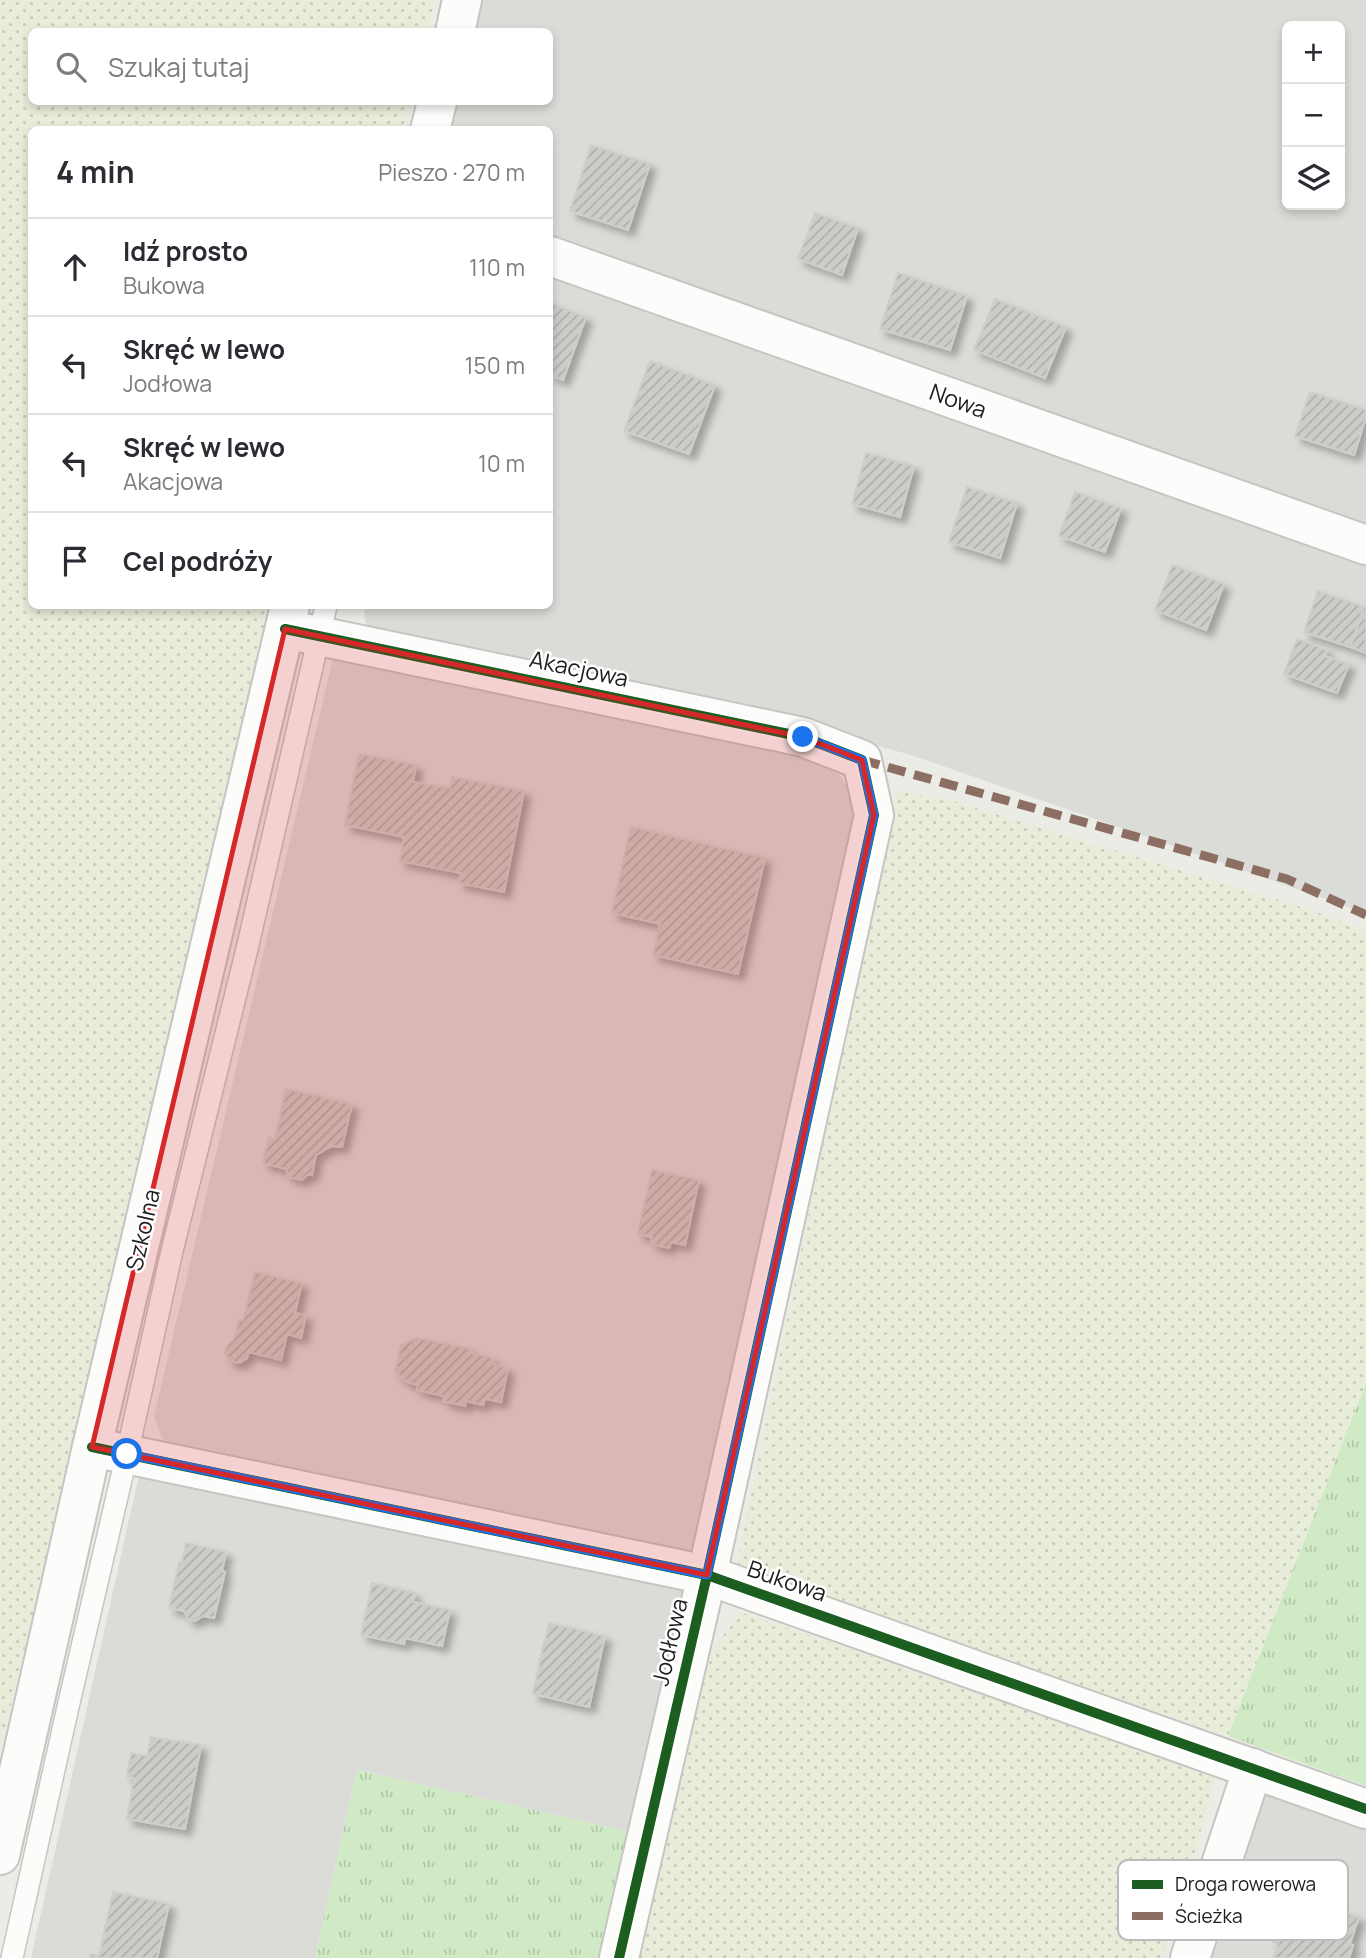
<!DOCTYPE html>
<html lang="pl">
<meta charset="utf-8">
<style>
:root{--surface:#fff;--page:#f7f7f7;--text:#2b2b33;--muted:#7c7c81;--line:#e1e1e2}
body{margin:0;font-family:Manrope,sans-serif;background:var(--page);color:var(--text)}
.controls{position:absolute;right:21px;top:21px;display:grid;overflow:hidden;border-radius:10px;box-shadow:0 4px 10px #0003}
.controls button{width:63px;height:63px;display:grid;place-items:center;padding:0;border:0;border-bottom:2px solid var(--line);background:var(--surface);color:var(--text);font:35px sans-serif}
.stop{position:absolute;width:21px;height:21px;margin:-16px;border:5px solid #1a73e8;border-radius:50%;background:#fff}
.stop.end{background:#1a73e8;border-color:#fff;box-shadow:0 2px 7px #0008}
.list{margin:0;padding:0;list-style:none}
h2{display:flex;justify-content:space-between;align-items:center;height:91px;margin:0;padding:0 28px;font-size:30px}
h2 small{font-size:23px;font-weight:400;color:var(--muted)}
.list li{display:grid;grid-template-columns:46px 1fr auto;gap:21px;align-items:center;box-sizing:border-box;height:98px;padding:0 28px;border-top:2px solid var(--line)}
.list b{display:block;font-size:26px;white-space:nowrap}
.list p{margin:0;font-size:23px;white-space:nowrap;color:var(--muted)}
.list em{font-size:23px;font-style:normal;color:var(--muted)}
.icon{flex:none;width:38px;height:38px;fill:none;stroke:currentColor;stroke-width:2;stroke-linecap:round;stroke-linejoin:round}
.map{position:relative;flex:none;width:1366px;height:1958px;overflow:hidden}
.search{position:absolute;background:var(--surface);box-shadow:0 4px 10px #0003;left:28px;top:28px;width:525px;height:77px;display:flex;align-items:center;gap:18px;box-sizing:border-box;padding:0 24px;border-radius:10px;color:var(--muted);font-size:26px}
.panel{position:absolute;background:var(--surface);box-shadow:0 4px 10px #0003;left:28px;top:126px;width:525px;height:483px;border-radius:10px}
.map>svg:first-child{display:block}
.residential{fill:#dbdbd8;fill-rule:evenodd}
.farmland{fill:url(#farmland-dots)}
.grass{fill:url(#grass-tufts)}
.building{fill:url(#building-hatch);stroke:#d0cec8;stroke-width:2;filter:url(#shadow)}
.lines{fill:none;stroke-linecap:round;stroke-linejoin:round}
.service-casing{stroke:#c5c5c3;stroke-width:24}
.minor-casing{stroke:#c5c5c3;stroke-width:42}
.service{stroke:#fcfcfb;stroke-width:21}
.minor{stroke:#fcfcfb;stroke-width:38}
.quiet{stroke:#8d6e63;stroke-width:9;stroke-dasharray:18 9;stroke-linecap:butt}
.cycleway-casing{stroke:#fff;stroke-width:15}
.cycleway{stroke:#1b5e20;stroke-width:10}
.route{stroke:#1a73e8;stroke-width:9}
.marked{fill:#d62828;fill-opacity:0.2;stroke:#d62828;stroke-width:5;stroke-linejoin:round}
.labels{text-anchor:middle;stroke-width:5;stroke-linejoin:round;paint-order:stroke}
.street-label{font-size:23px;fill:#1e1e1e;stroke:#fff}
.key{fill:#fff;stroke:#bcbcbc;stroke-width:2}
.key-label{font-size:19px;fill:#1e1e1e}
</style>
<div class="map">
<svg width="1366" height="1958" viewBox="0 0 1366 1958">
<defs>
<pattern id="farmland-dots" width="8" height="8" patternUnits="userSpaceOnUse" patternTransform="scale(1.75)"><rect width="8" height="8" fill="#e8edda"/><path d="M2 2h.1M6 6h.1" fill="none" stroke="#c7cbbb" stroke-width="1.8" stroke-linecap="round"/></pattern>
<pattern id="grass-tufts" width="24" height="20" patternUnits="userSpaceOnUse" patternTransform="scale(1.75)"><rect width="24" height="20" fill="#d0eac5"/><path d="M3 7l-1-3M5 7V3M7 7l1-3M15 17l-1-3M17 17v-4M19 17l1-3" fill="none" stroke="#b2c8a9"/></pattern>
<pattern id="building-hatch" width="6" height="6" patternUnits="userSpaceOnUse" patternTransform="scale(1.75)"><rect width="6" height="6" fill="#cdccc8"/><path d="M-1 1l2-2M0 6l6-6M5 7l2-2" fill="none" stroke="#b0afab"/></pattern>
<filter id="shadow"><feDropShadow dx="6" dy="6" stdDeviation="3.5" flood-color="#0004"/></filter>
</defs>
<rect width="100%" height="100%" fill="#ecece7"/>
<!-- residential -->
<g class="residential">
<path d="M442 0H1366V913L911 755 801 725 366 629 364 606H550V130L415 129 422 102H550V32L439 31ZM1287 26H1340V205H1287Z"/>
<path d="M354 654 806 759 839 774 859 806 698 1543 686 1554 163 1441 154 1416 333 658Z"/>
<path d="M139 1475 691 1587 631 1832 357 1770 315 1958H31Z"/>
<path d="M1266 1794 1366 1827V1958H1209Z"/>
</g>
<!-- farmland -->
<g class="farmland">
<path d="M0 0H435L427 31 32 32V102H410L403 129 32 130V606H284L0 1748Z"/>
<path d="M896 791 949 800 1311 910 1366 931V1383L1228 1736 735 1572Z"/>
<path d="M740 1612 1216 1772 1192 1865 1162 1958H638L702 1666Z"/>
</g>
<!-- grass -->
<g class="grass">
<path d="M1366 1383V1786L1228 1736Z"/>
<path d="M357 1770 631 1832 604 1958H315Z"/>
</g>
<!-- building -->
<g class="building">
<path d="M591 145 650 164 628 230 570 211Z"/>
<path d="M815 213 858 228 842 275 798 259Z"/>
<path d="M898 273 967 296 950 350 880 329Z"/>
<path d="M995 299 1066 327 1045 378 974 350Z"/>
<path d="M550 303 586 317 563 380 550 375Z"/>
<path d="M650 361 715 385 689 454 624 431Z"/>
<path d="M1310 392 1366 410V417L1354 455 1295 436Z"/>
<path d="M866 453 914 466 900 517 852 504Z"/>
<path d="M967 487 1017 503 1000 558 949 542Z"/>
<path d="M1075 492 1121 508 1105 552 1059 536Z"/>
<path d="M1172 565 1224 584 1206 630 1155 610Z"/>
<path d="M1318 591 1364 607 1350 647 1304 632Z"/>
<path d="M1364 607H1366V653L1350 647Z"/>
<path d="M1297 639 1327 650 1325 656 1349 664 1337 693 1284 674Z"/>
<path d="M359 754 416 765 413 782 450 788 452 777 524 791 504 892 459 883 461 873 400 861 404 837 345 825Z"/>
<path d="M631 827 765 858 738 974 653 955 660 924 612 913Z"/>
<path d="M286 1089 352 1104 342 1147 332 1146 316 1155 312 1175 308 1174 302 1180 288 1177 286 1169 263 1163 269 1137 275 1139Z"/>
<path d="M652 1170 699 1180 685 1245 671 1242 669 1248 651 1244 652 1237 638 1234Z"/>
<path d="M255 1272 302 1283 295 1313 306 1315 301 1338 287 1334 281 1360 249 1352 247 1358 239 1363 230 1361 225 1353 228 1345 234 1339 239 1320 243 1321Z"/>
<path d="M417 1338 470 1349 469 1353 493 1358 492 1364 508 1368 501 1402 485 1399 483 1405 466 1401 465 1406 443 1401 444 1396 417 1390 418 1385 407 1382 395 1372 401 1345Z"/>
<path d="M186 1543 226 1552 222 1571 225 1572 214 1618 203 1616 195 1621 189 1620 184 1611 169 1608 179 1562 182 1563Z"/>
<path d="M372 1583 415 1593 413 1602 450 1610 442 1646 405 1638 404 1644 361 1635Z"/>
<path d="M549 1623 605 1636 589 1707 533 1694 544 1642H545Z"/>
<path d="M151 1737 201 1745 185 1829 127 1819 134 1778 127 1777 131 1753 147 1756Z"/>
<path d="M113 1892 169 1904 157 1958H90L91 1954 99 1956Z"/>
<path d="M1292 1903 1322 1913 1325 1906 1359 1917 1350 1944 1353 1945 1349 1958H1273L1278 1943 1273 1942 1280 1920 1285 1922Z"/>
</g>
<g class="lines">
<!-- service casing -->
<g class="service-casing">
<path id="service" d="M12 1958 68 1707 127 1454 172 1251 247 949 326 606"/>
</g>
<!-- minor casing -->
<g class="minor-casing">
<g id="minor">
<path d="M455 32 462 0"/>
<path d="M430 130 437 102"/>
<path d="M550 256 1366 545"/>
<path d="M285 629 803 737 862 760 874 815 707 1575 619 1958"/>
<path d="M92 1447 707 1575 1366 1809"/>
<path d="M0 1855 92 1447 290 606"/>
<path d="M1190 1958 1253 1768"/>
</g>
</g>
<!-- service -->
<use href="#service" class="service"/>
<!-- minor -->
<use href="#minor" class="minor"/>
<!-- quiet -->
<path class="quiet" d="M862 760 1287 879 1366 915"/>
<!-- cycleway casing -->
<g class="cycleway-casing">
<g id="cycleway">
<path d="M285 629 803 737 862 760 874 815 707 1575 619 1958"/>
<path d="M92 1447 707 1575 1366 1809"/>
</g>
</g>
<!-- cycleway -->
<use href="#cycleway" class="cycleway"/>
</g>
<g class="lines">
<!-- route -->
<path class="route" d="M127 1454 707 1575 874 815 862 760 803 737"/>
</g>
<!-- marked area -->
<path class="marked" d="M285 629 803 737 862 760 874 815 707 1575 92 1447Z"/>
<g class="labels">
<!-- street labels -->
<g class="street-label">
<text transform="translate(958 401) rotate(20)" y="8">Nowa</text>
<text transform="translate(579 669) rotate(12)" y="8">Akacjowa</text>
<text transform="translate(143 1230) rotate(-77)" y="8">Szkolna</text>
<text transform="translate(787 1581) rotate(19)" y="8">Bukowa</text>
<text transform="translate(670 1642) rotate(-77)" y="8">Jodłowa</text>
</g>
</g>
<!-- legend -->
<rect x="1118" y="1860" width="230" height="80" rx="10" class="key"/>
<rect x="1132" y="1880" width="31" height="9" fill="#1b5e20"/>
<rect x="1132" y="1912" width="31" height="8" fill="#8d6e63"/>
<g class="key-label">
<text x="1175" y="1891">Droga rowerowa</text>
<text x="1175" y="1923">Ścieżka</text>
</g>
</svg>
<div class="controls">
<button>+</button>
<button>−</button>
<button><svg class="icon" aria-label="layers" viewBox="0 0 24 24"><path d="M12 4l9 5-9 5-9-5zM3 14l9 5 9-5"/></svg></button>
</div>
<div class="stop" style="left:127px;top:1454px"></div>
<div class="stop end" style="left:803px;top:737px"></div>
<div class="search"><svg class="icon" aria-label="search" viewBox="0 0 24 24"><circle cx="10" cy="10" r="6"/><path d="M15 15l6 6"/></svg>Szukaj tutaj</div>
<section class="panel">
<h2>4 min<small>Pieszo · 270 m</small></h2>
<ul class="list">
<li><svg class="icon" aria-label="ahead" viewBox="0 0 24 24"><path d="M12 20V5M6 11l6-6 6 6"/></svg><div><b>Idź prosto</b><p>Bukowa</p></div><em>110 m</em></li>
<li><svg class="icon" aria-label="left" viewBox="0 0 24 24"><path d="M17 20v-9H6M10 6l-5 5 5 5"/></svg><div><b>Skręć w lewo</b><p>Jodłowa</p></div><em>150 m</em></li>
<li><svg class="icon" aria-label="left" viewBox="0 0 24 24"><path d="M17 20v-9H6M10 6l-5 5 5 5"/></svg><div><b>Skręć w lewo</b><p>Akacjowa</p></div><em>10 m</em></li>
<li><svg class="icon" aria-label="arrive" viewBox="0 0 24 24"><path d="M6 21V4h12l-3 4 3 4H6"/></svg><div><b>Cel podróży</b></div></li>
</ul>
</section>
</div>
